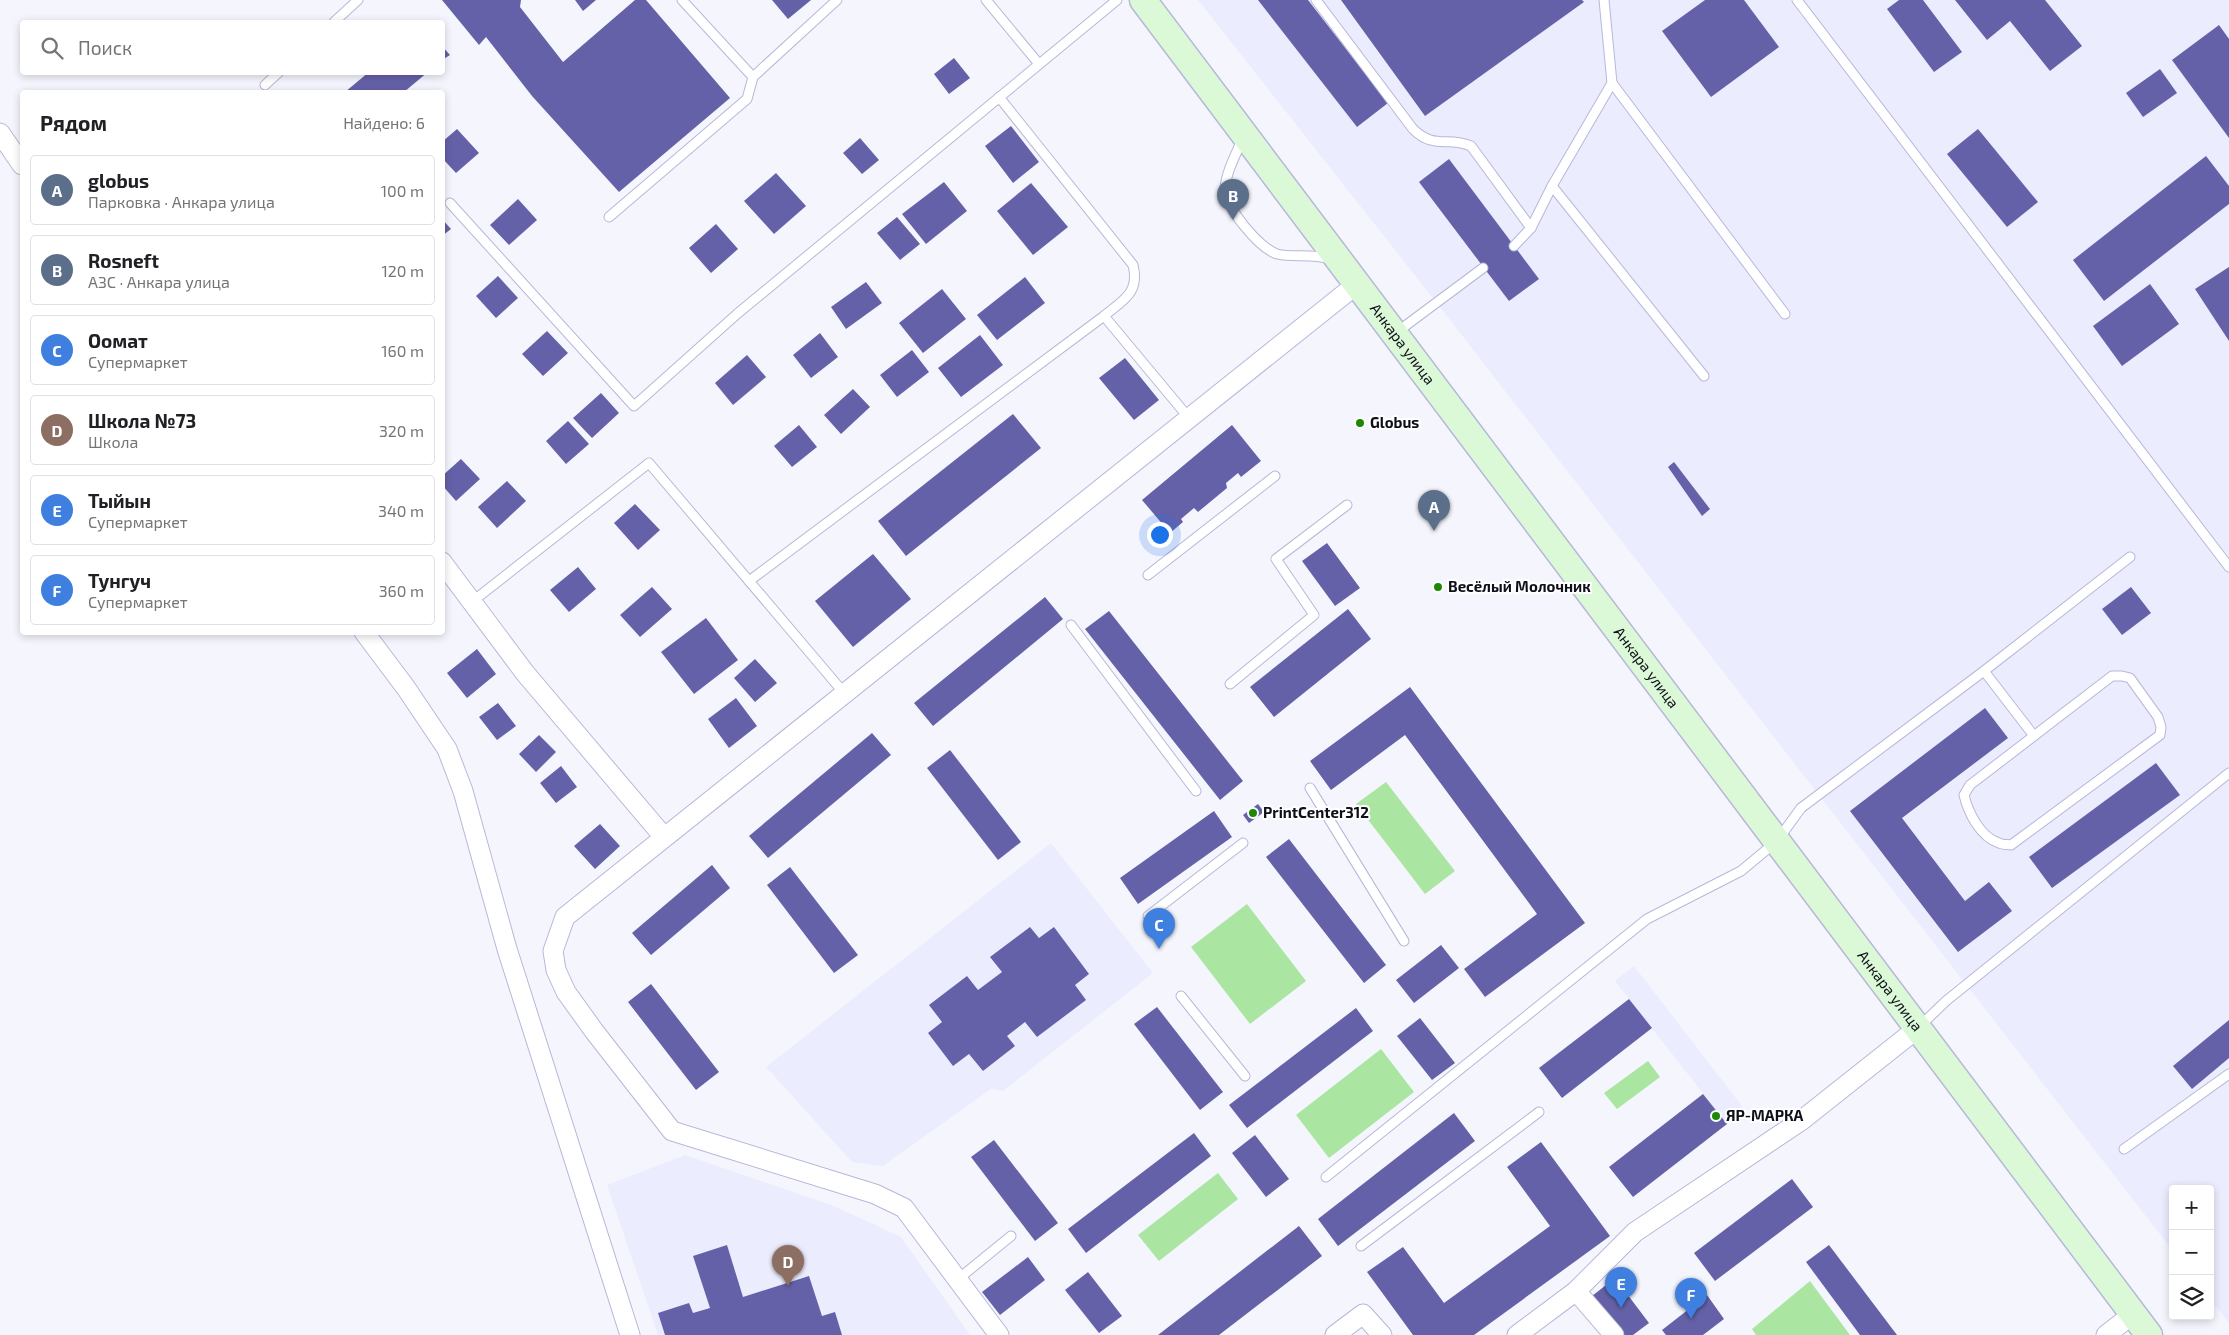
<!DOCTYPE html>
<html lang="ru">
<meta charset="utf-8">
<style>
:root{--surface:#fff;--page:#f2f2f2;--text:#202124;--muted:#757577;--line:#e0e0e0;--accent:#1d8902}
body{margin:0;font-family:"Exo 2",sans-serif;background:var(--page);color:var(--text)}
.controls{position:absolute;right:15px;bottom:15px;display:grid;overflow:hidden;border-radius:5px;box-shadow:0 2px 8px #0003}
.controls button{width:45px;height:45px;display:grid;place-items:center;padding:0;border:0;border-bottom:1px solid var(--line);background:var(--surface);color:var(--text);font:25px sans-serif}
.you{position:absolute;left:1159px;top:534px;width:18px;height:18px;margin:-12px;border:4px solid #fff;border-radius:50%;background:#1a73e8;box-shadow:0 0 0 8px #1a73e833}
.badge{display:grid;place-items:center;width:32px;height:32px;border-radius:50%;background:var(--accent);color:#fff;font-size:16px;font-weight:700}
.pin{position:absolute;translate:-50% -41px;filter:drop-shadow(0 1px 2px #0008)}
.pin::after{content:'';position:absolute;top:26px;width:18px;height:15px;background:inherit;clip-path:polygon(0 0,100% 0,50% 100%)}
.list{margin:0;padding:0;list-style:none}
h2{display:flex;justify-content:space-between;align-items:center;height:65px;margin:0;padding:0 20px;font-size:21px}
h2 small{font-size:16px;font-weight:400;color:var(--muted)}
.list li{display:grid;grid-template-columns:32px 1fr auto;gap:15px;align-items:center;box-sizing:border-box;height:70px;margin:0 10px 10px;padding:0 10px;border:1px solid var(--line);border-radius:5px}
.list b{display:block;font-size:19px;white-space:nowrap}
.list p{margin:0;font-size:16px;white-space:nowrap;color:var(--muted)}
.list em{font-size:16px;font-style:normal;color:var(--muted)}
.icon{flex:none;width:28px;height:28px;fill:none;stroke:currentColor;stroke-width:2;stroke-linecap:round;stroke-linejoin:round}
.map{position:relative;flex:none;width:2229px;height:1335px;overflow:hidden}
.search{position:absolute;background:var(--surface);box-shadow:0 2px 8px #0003;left:20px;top:20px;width:425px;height:55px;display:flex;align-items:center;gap:12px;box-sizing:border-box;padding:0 18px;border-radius:5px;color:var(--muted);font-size:19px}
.panel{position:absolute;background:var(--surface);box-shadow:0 2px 8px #0003;left:20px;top:90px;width:425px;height:545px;border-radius:5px}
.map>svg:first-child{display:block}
.built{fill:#ebecfd}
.green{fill:#abe5a2}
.building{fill:#6561a8}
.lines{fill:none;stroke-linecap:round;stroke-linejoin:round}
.lane-casing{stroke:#b7b7d9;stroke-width:11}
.street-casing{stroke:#b7b7d9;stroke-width:21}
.secondary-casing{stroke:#b7b7d9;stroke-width:29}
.lane{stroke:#fff;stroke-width:9}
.street{stroke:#fff;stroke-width:19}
.secondary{stroke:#dbf9d7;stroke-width:26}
.poi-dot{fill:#1d8902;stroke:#fff;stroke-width:2}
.labels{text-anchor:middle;stroke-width:4;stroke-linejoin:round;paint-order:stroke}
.street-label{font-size:15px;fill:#0f0f1a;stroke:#fff}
.poi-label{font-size:15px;font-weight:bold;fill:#0f0f1a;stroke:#fff;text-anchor:start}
</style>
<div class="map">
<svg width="2229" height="1335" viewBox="0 0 2229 1335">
<rect width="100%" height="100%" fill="#f5f6fd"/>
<!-- built -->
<g class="built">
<path d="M1198 0H2229V1323L2210 1299V1189H2173V1251L1443 311Z"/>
<path d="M1051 843 1153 973 1003 1091 991 1089 883 1166 852 1162 766 1067Z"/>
<path d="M1634 966 1745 1110 1727 1124 1615 981Z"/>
<path d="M685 1155 834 1206 901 1237 970 1335H658L607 1185Z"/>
</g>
<!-- green -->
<g class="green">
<path d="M1386 782 1455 871 1425 894 1356 804Z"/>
<path d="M1247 904 1306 981 1250 1024 1191 947Z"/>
<path d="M1381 1049 1414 1092 1329 1158 1296 1115Z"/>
<path d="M1648 1061 1660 1077 1617 1109 1604 1093Z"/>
<path d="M1218 1173 1238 1199 1159 1261 1138 1235Z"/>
<path d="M1810 1281 1850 1335H1756L1752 1329Z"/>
</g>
<!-- building -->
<g class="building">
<path d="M442 0H521L520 7 563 62 635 0H646L730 98 619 192 532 96 486 37 479 45Z"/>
<path d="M575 0H596L583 11Z"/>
<path d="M772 0H811L788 19Z"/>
<path d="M1258 0H1308L1388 103 1357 127Z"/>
<path d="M1341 0H1582L1584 2 1425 116Z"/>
<path d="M1705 0H1744L1779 47 1711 97 1662 31Z"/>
<path d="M1899 0H1923L1962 52 1934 72 1887 9Z"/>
<path d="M1955 0H2045L2082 46 2050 71 2010 21 1987 40Z"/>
<path d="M2219 25 2229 39V138L2172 60Z"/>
<path d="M442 46 450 55 442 60Z"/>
<path d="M954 58 970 78 949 94 934 74Z"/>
<path d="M2160 69 2177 93 2143 117 2126 93Z"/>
<path d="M369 72H428L404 92H345Z"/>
<path d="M1011 126 1039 162 1013 183 985 146Z"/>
<path d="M457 129 479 153 456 173 442 158V142Z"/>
<path d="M1978 129 2038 202 2007 227 1947 154Z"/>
<path d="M860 138 879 160 862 174 843 153Z"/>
<path d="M2206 156 2229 186V204L2104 301 2073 260Z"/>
<path d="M1449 159 1539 279 1509 301 1419 182Z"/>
<path d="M776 173 806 206 774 234 744 201Z"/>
<path d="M944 182 967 211 926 244 902 214Z"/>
<path d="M1031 183 1068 227 1033 255 997 211Z"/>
<path d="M518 199 537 220 509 245 490 225Z"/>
<path d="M897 217 920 244 900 260 877 233Z"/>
<path d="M442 219 451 229 442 236Z"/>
<path d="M716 224 738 249 711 273 689 248Z"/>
<path d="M2229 267V341L2195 289Z"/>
<path d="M498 276 518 298 496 318 476 296Z"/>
<path d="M1025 277 1045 303 997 340 977 315Z"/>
<path d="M866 282 882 303 846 329 831 307Z"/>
<path d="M2150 284 2179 324 2122 366 2093 326Z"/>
<path d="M942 289 966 319 923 353 899 323Z"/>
<path d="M547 331 568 353 543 376 522 354Z"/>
<path d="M820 333 838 357 811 378 793 355Z"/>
<path d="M980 335 1003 365 961 397 938 368Z"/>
<path d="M912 350 929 372 897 397 880 375Z"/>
<path d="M747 355 766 377 733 405 715 383Z"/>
<path d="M1125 358 1159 400 1134 420 1099 378Z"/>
<path d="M853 389 870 407 841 434 824 415Z"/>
<path d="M601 393 619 413 592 438 573 418Z"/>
<path d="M1013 414 1041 448 906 556 878 521Z"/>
<path d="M568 421 589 444 566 464 546 441Z"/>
<path d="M799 425 817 447 792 467 774 446Z"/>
<path d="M1232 425 1261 461 1241 477 1238 473 1226 483 1227 488 1198 512 1194 508 1181 519 1183 522 1170 533 1142 500Z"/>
<path d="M461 459 480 479 456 501 442 485V476Z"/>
<path d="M1674 462 1710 509 1702 516 1668 467Z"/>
<path d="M507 481 526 501 497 528 478 507Z"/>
<path d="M635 504 660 530 638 550 614 523Z"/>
<path d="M1327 543 1360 588 1335 606 1302 561Z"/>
<path d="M873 554 911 599 853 647 815 601Z"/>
<path d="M578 567 596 589 569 612 550 590Z"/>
<path d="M652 587 672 609 640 637 620 615Z"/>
<path d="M2131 587 2151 613 2122 635 2102 609Z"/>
<path d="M1045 597 1063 619 933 726 914 703Z"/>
<path d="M1348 609 1371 639 1274 717 1250 687Z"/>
<path d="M1109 611 1243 781 1220 800 1085 629Z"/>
<path d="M706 618 738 660 694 694 661 652Z"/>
<path d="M477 649 496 674 467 698 447 673Z"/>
<path d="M755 659 777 683 755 702 734 678Z"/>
<path d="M1410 687 1585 923 1485 997 1464 969 1537 914 1405 735 1331 790 1310 761Z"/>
<path d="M736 698 757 726 729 748 708 719Z"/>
<path d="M498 703 516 726 497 740 479 717Z"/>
<path d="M1985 708 2008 738 1902 818 1965 901 1989 882 2012 911 1958 952 1850 811Z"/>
<path d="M872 733 891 755 768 858 749 836Z"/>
<path d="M539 735 556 752 536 772 519 754Z"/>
<path d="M950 750 1021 842 998 860 927 768Z"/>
<path d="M2156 763 2180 795 2052 888 2029 857Z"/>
<path d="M561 766 577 787 556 803 540 783Z"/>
<path d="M1258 804 1264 812 1249 823 1243 815Z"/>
<path d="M1214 811 1232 837 1138 904 1120 878Z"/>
<path d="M600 824 620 846 595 869 574 846Z"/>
<path d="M1289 839 1386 965 1364 983 1266 857Z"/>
<path d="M712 865 730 888 651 955 632 933Z"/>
<path d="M790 867 858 955 834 973 767 885Z"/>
<path d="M1030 927 1039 938 1054 927 1089 974 1075 985 1086 1000 1037 1037 1025 1022 1007 1036 1015 1046 983 1071 969 1054 953 1066 928 1033 942 1022 929 1005 967 976 978 990 1002 972 990 957Z"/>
<path d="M1441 945 1459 968 1414 1003 1396 980Z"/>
<path d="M651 984 719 1072 696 1090 628 1002Z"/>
<path d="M1629 999 1652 1028 1562 1098 1539 1068Z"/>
<path d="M1157 1007 1223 1092 1200 1110 1134 1024Z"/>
<path d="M1356 1008 1373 1031 1247 1128 1229 1105Z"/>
<path d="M1420 1018 1455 1063 1432 1080 1397 1036Z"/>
<path d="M2229 1020V1058L2192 1089 2173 1066Z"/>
<path d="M1703 1094 1727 1124 1633 1197 1609 1167Z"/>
<path d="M1454 1113 1475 1141 1338 1246 1318 1219Z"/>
<path d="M1194 1133 1211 1156 1086 1253 1068 1229Z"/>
<path d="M1255 1135 1289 1179 1266 1197 1232 1153Z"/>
<path d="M994 1140 1058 1223 1035 1241 971 1157Z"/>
<path d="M1541 1142 1610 1236 1474 1335H1413L1367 1272 1403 1247 1444 1303 1550 1226 1507 1167Z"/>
<path d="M1792 1179 1813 1207 1715 1281 1694 1253Z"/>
<path d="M1299 1226 1322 1256 1219 1335H1158Z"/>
<path d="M727 1245 743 1297 809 1276 822 1316 835 1312 842 1335H665L658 1313 689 1303 693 1313 710 1308 693 1256Z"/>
<path d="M1829 1245 1897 1335H1860L1806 1262Z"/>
<path d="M1028 1257 1045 1280 1000 1315 982 1292Z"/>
<path d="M1088 1272 1122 1316 1099 1333 1065 1290Z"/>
<path d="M1615 1278 1649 1323 1633 1335H1622L1592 1296Z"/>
<path d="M1707 1295 1724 1319 1703 1335H1666L1662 1330Z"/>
</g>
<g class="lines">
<!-- lane casing -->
<g class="lane-casing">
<g id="lane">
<path d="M682 0 753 77"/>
<path d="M986 0 1039 64"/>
<path d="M1316 0 1413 129C1434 150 1448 136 1471 146L1531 228"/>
<path d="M1797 0 2229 567"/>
<path d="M334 22 358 0"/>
<path d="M1612 83 1785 314"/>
<path d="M265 85 279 72"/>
<path d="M999 97 1133 265C1140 293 1123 300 1104 316"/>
<path d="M1243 137C1237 153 1226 171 1225 189 1225 207 1259 248 1277 254 1292 258 1312 253 1330 259"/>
<path d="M1552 186 1704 376"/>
<path d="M450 203 634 406 737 314 1117 0"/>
<path d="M609 217 747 99 753 77 837 0"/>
<path d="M1514 246 1531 228 1552 186 1612 83 1604 0"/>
<path d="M1397 332 1483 268"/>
<path d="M1148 575 1275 476"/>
<path d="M749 581 1104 316 1189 418"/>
<path d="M473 601 649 463 844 693"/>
<path d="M1071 625 1196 791"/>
<path d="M1984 671 2034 736"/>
<path d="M2112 676H2122L2130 678 2158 717 2161 727 2160 735 2011 845C2007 844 2002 845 1999 843 1980 837 1968 812 1964 795L1970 785Z"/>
<path d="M1230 684 1314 615 1276 559 1347 505"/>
<path d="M1310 788 1404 941"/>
<path d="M1148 916 1243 843"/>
<path d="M1181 996 1245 1076"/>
<path d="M1920 1026 1946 1001 2229 773"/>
<path d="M2124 1149 2229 1074"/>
<path d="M1326 1177 1647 919 1741 871 1777 841 1801 808 1984 671 2130 557"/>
<path d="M1361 1246 1539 1112"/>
<path d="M957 1280 1011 1236"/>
</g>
</g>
<!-- street casing -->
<g class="street-casing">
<g id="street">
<path d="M0 133 22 165"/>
<path d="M442 562 525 673 664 837"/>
<path d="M364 632 406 688 447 749 463 791 507 949 630 1335"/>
<path d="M1576 1291 1614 1335"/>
<path d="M999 1335 904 1208 875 1194 672 1131 594 1031 566 992 556 970 553 951 565 917 1357 284"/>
<path d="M1335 1335 1363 1314 1382 1335"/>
<path d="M1517 1335 1576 1291 1635 1232 1802 1120 1918 1028"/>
<path d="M2106 1335 2133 1314"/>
</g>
</g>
<!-- secondary casing -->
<g class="secondary-casing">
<g id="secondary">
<path id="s1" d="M1143 0 2149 1335"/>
</g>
</g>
<!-- lane -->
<use href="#lane" class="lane"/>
<!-- street -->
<use href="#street" class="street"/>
<!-- secondary -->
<use href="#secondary" class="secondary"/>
</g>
<!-- markers -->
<g class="poi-dot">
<circle cx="1360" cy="423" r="5"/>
<circle cx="1438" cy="587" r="5"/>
<circle cx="1253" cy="813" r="5"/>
<circle cx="1716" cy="1116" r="5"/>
</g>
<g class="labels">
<!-- street labels -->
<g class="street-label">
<text dy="5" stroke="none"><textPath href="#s1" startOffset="431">Анкара улица</textPath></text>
<text dy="5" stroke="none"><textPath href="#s1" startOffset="836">Анкара улица</textPath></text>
<text dy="5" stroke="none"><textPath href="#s1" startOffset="1241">Анкара улица</textPath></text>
</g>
<!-- poi labels -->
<g class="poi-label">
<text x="1370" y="428">Globus</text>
<text x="1448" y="592">Весёлый Молочник</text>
<text x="1263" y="818">PrintCenter312</text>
<text x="1726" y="1121">ЯР-МАРКА</text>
</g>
</g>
</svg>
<div class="controls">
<button>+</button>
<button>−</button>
<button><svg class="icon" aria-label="layers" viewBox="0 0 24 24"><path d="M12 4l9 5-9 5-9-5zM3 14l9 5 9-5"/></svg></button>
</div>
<div class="you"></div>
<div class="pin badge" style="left:1434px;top:531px;background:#5c6f8a">A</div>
<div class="pin badge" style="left:1233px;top:220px;background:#5c6f8a">B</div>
<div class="pin badge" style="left:1159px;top:949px;background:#3f7fe0">C</div>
<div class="pin badge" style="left:788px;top:1286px;background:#8d6e63">D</div>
<div class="pin badge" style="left:1621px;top:1308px;background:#3f7fe0">E</div>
<div class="pin badge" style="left:1691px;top:1319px;background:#3f7fe0">F</div>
<div class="search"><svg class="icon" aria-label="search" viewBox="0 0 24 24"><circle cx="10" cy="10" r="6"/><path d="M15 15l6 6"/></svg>Поиск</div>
<section class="panel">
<h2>Рядом<small>Найдено: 6</small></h2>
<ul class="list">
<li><span class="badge" style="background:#5c6f8a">A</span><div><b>globus</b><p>Парковка · Анкара улица</p></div><em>100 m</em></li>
<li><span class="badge" style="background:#5c6f8a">B</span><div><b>Rosneft</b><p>АЗС · Анкара улица</p></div><em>120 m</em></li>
<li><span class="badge" style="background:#3f7fe0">C</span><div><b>Оомат</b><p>Супермаркет</p></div><em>160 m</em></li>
<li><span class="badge" style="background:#8d6e63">D</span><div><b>Школа №73</b><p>Школа</p></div><em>320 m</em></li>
<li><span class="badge" style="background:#3f7fe0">E</span><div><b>Тыйын</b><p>Супермаркет</p></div><em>340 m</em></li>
<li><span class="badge" style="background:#3f7fe0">F</span><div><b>Тунгуч</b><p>Супермаркет</p></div><em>360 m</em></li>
</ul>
</section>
</div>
